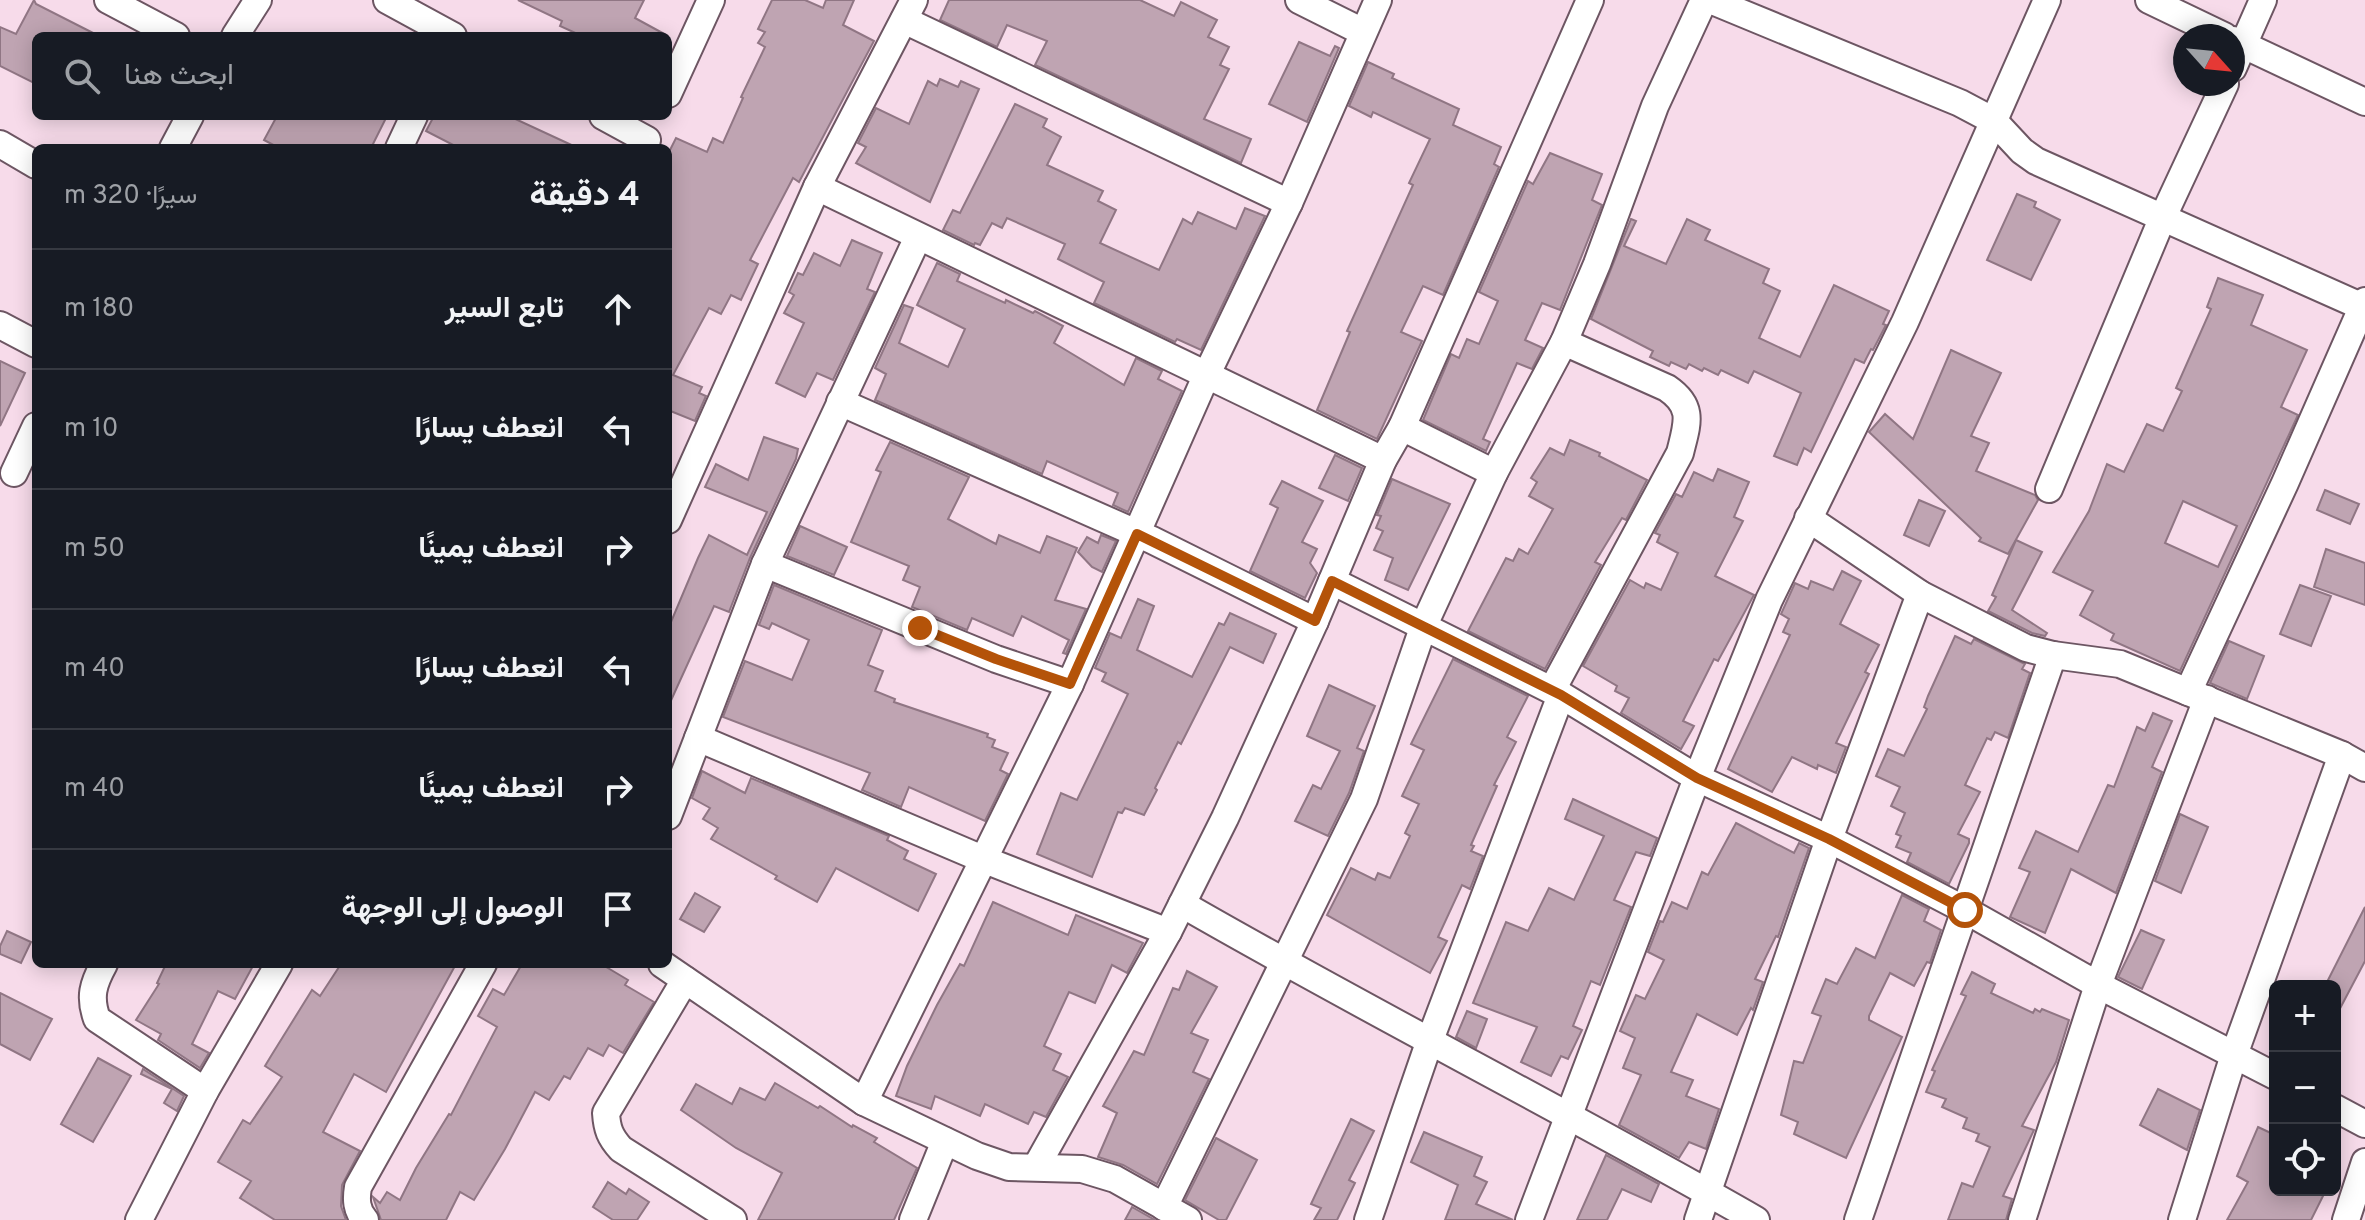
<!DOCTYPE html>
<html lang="ar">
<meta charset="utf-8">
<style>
:root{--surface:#171b24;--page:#242831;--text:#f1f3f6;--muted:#9ea1a6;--line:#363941}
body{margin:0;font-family:Overpass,Vazirmatn,sans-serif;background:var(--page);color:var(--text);direction:rtl}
.controls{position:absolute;right:24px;bottom:24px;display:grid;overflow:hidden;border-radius:12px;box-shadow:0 4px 20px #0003}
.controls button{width:72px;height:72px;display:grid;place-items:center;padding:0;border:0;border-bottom:2px solid var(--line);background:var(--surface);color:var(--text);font:40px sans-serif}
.compass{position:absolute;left:2173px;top:24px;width:72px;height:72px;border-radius:50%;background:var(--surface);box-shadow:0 4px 20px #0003;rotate:117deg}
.stop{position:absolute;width:24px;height:24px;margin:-18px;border:6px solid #b45309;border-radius:50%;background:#fff}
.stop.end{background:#b45309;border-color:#fff;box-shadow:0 2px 8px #0008}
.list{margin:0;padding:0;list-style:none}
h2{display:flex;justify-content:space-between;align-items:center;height:104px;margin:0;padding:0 32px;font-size:34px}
h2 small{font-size:26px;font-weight:400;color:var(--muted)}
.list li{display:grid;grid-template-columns:52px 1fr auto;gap:24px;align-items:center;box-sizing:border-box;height:120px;padding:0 32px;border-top:2px solid var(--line)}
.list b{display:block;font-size:30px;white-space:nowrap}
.list em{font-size:26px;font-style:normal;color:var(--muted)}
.icon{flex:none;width:44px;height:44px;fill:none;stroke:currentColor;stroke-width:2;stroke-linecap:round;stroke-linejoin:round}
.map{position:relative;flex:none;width:2365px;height:1220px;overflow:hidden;direction:ltr}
.search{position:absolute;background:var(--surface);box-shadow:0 4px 20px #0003;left:32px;top:32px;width:640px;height:88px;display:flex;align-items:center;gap:20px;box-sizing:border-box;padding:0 28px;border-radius:12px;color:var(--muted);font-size:30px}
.panel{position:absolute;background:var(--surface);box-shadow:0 4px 20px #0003;left:32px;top:144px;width:640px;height:824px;border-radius:12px;direction:rtl}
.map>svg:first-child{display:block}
.building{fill:#bfa4b2;stroke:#907684;stroke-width:2;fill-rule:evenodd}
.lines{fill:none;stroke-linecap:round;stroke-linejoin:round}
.street-casing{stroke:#6d5663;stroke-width:30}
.street{stroke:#fff;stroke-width:26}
.route{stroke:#b45309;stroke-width:10}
</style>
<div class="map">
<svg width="2365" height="1220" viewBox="0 0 2365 1220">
<rect width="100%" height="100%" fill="#f7dbea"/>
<!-- building -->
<g class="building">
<path d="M34 0 36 4 99 36H36V84L0 66V27L16 34Z"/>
<path d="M518 0H644L635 18 668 36H582L560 26 562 21Z"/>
<path d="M772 0H805L823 8 826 0H854L843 25 874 41 799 182 793 178 750 260 758 264 741 300 731 295 721 314 709 308 673 375 702 387 699 393 706 396 695 421 668 410V154L676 138 707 152 713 138 723 143 743 98 741 97 765 47 758 43 765 32 758 29Z"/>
<path d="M949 0H1140L1174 16 1181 2 1217 20 1208 37 1229 47 1220 65 1229 69 1204 119 1251 139 1241 163 1035 65 1047 41 1007 25 997 47 940 20Z"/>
<path d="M1299 42 1330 56 1335 46 1339 48 1307 122 1269 104Z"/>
<path d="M1368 62 1394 74 1392 78 1459 109 1453 125 1501 147 1494 164 1499 167 1443 295 1423 286 1401 332 1422 341 1377 439 1317 410 1350 332 1347 331 1413 185 1409 183 1430 139 1373 112 1371 117 1349 106Z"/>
<path d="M940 79 958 87 961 81 979 89 930 202 856 163 866 147 858 143 876 108 909 124 928 81 937 86Z"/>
<path d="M1015 104 1047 119 1043 127 1061 137 1047 165 1103 191 1098 201 1116 210 1100 243 1159 270 1183 219 1192 224 1198 212 1236 229 1245 208 1265 216 1201 350 1177 339 1175 342 1094 303 1104 282 1058 259 1065 244 1007 218 1002 228 992 223 980 245 975 243 974 245 943 230 953 210 960 213Z"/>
<path d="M277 116H387L371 148H279L264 140Z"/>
<path d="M434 116H509L578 148H459L426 131Z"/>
<path d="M1550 153 1602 174 1592 200 1602 205 1560 310 1542 303 1525 340 1543 348 1532 369 1517 363 1483 439 1490 442 1486 451 1423 420 1451 354 1459 358 1467 339 1479 344 1498 301 1479 292 1528 181 1533 184Z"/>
<path d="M2017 194 2036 202 2034 207 2060 220 2031 280 1987 260Z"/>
<path d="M1631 219 1636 221 1624 246 1666 264 1687 219 1710 230 1705 240 1769 269 1763 283 1780 291 1759 338 1800 357 1834 285 1889 311 1883 324 1886 325 1873 350 1871 349 1864 363 1855 359 1811 452 1804 448 1797 465 1774 456 1801 393 1754 371 1748 383 1721 370 1718 375 1704 368 1702 371 1689 364 1686 369 1671 362 1669 366 1650 357 1653 351 1591 319Z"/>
<path d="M852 240 882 253 867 289 875 292 833 380 817 373 805 397 776 383 804 323 784 313 794 295 789 292 798 273 803 275 814 253 840 266Z"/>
<path d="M937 263 960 274 957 281 1005 303 1006 300 1033 313 1035 311 1063 326 1054 343 1124 385 1136 358 1162 371 1158 379 1182 391 1128 512 1113 505 1118 493 1047 461 1042 474 875 400 886 374 875 368 904 305 913 308 899 343 948 367 965 329 917 305Z"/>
<path d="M2218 278 2263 295 2251 325 2307 350 2281 407 2298 415 2180 671 2111 640 2114 634 2080 615 2093 591 2053 572 2089 511 2107 464 2124 472 2147 424 2163 431 2182 391 2176 388 2211 309 2207 307ZM2183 501 2237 526 2218 567 2165 543Z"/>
<path d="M1951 350 2001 373 1971 436 1989 443 1976 471 2035 495 2038 500 2008 554 1979 541 1981 538 1869 432 1885 414 1913 439Z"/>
<path d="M0 361 25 373 0 426Z"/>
<path d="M764 437 798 449 796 459 750 558 729 612 714 606 668 707V629L698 558 709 535 747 555 767 512 705 487 716 464 748 480Z"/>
<path d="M1570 440 1600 453 1599 456 1647 480 1626 520 1622 518 1595 562 1601 565 1545 669 1468 631 1506 558 1513 561 1519 549 1528 554 1553 509 1529 496 1537 482 1531 478 1550 448 1564 455Z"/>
<path d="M890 442 969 477 948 519 996 544 999 535 1040 553 1047 536 1077 548 1055 600 1086 609 1066 654 1063 653 1069 640 1022 616 1013 636 972 618 967 630 912 607 920 587 903 580 909 566 851 542 881 472 876 470Z"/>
<path d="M1335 455 1362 468 1348 501 1319 488Z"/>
<path d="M1718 469 1749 482 1734 517 1743 521 1715 576 1754 595 1718 661 1714 659 1683 721 1694 726 1681 749 1621 713 1629 698 1615 691 1617 686 1583 666 1630 580 1644 588 1646 583 1661 590 1678 553 1657 542 1660 535 1655 533 1676 494 1682 497 1694 472 1713 481Z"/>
<path d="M1392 479 1450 504 1408 590 1385 580 1393 558 1374 550 1383 531 1376 528 1381 516 1377 515Z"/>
<path d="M1282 481 1323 501 1302 542 1317 549 1310 563 1317 573 1305 598 1250 571 1278 508 1270 504Z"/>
<path d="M2325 490 2359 504 2350 524 2317 510Z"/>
<path d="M1919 500 1945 511 1929 546 1904 535Z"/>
<path d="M800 526 847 547 834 575 787 556Z"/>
<path d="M1101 535 1116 541 1102 572 1092 567 1078 552 1087 537 1098 543Z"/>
<path d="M2016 540 2042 552 2012 610 2047 633 2045 636 2032 633 1988 611 1996 597 1992 595Z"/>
<path d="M2326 549 2365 563V605L2314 587Z"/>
<path d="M1842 571 1861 581 1840 624 1879 645 1865 672 1869 674 1836 743 1846 747 1836 773 1818 765 1817 769 1792 757 1772 792 1728 769 1790 635 1783 632 1789 619 1781 614 1795 583 1808 589 1811 581 1833 590Z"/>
<path d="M774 585 882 630 868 665 883 671 875 691 895 699 894 702 988 734 987 737 995 740 992 747 1008 753 1000 770 1008 774 985 821 909 787 901 807 862 790 870 773 723 717 745 661 792 680 809 640 772 623 769 629 759 625Z"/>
<path d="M2300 585 2331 596 2311 646 2280 634Z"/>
<path d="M1138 599 1154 606 1137 650 1192 677 1219 623 1224 625 1230 613 1276 634 1263 663 1230 647 1181 744 1178 742 1155 788 1157 790 1144 815 1125 808 1122 813 1118 812 1092 877 1037 854 1061 793 1077 800 1128 694 1102 681 1106 673 1095 668 1110 633 1121 638Z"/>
<path d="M1955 636 1971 644 1974 639 2025 664 2022 669 2030 673 2008 738 1995 732 1991 740 1987 738 1965 785 1980 792 1958 834 1969 839V843L1949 884 1907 862 1911 853 1896 847 1901 836 1896 834 1905 813 1891 806 1900 787 1876 776 1888 749 1904 756 1927 709 1924 707 1928 696Z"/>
<path d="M2229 641 2264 656 2247 699 2210 683Z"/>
<path d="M1453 659 1528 696 1507 737 1516 742 1494 785 1497 786 1471 845 1474 846 1471 851 1483 856 1470 889 1462 885 1438 937 1447 941 1430 973 1327 915 1351 868 1375 880 1378 873 1390 878 1410 836 1405 833 1419 804 1402 796 1424 750 1411 744Z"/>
<path d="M1329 685 1375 706 1357 748 1364 751 1349 793 1328 836 1295 821 1313 785 1321 789 1340 751 1307 736Z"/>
<path d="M2153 713 2172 721 2152 767 2162 772 2116 893 2071 869 2045 933 2010 917 2030 872 2019 868 2036 831 2078 852 2108 785 2114 787 2137 727 2145 731Z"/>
<path d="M702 771 745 793 751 778 889 836 887 840 908 851 904 859 936 874 918 911 836 868 817 902 775 879 777 876 711 839 718 828 703 819 710 808 692 798Z"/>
<path d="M1573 799 1657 838 1650 856 1636 852 1614 900 1631 907 1600 985 1591 981 1573 1026 1582 1030 1568 1059 1561 1056 1551 1076 1521 1062 1537 1027 1473 1003 1506 922 1528 931 1549 888 1574 900 1604 836 1565 819Z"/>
<path d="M2180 814 2208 827 2181 893 2155 881Z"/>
<path d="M1736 823 1794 853 1799 843 1809 848 1778 937 1776 936 1755 979 1763 982 1753 1010 1751 1008 1737 1035 1697 1014 1671 1072 1693 1080 1686 1096 1719 1109 1706 1149 1689 1142 1679 1158 1619 1125 1641 1075 1623 1068 1635 1038 1620 1031 1636 995 1645 999 1664 960 1648 952 1660 921 1663 922 1672 902 1687 909 1702 872 1708 875Z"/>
<path d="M695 893 720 907 704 932 680 919Z"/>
<path d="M1902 895 1929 909 1924 921 1941 930 1930 963 1927 962 1914 986 1890 973 1869 1016V1020L1902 1037 1846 1158 1794 1134 1798 1122 1781 1115 1794 1061 1803 1063 1821 1016 1812 1013 1826 979 1837 984 1856 948 1875 958Z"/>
<path d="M993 902 1068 935 1076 915 1143 943 1127 973 1112 965 1095 1003 1069 992 1044 1046 1061 1054 1053 1070 1068 1077 1046 1117 1034 1112 1028 1124 985 1104 980 1116 935 1096 931 1109 896 1096 907 1066 937 1005 960 964 964 966Z"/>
<path d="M2365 907V961L2335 1018V986H2325Z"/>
<path d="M2141 930 2164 940 2142 989 2118 977Z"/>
<path d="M7 931 31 942 21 963 0 954V946Z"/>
<path d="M166 964H254L235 999 218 991 192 1044 209 1053 200 1068 158 1040 161 1034 136 1020 159 984 157 983Z"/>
<path d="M341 964H456L386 1092 354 1074 323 1132 360 1151 342 1185 341 1206 346 1220H275L240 1198 251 1181 218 1162 243 1120 250 1124 282 1077 265 1066 271 1056 312 990 320 996Z"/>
<path d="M522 964H601L628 980 625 985 654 1002 623 1053 609 1045 603 1056 588 1048 570 1079 564 1076 549 1100 535 1092 505 1149 474 1200 460 1192 446 1220H381L373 1197 380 1203 387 1192 400 1200 416 1168 449 1114 451 1115 497 1027 478 1016 493 989 504 995Z"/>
<path d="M1187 971 1217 987 1191 1033 1208 1040 1193 1072 1209 1079 1157 1184 1123 1165 1098 1157 1117 1113 1103 1106 1134 1051 1144 1055 1173 988 1179 990Z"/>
<path d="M1972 972 1995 984 1991 993 2033 1013 2035 1009 2040 1012 2042 1009 2069 1020 2056 1062 2022 1126 2034 1130 2003 1196 2012 1199 2006 1220H1948L1962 1183 1973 1187 1990 1147 1976 1141 1979 1134 1963 1128 1967 1118 1942 1107 1946 1099 1926 1092 1935 1071 1932 1070 1966 996 1961 994Z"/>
<path d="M0 993 52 1019 30 1060 0 1044Z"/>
<path d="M1467 1011 1487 1019 1476 1048 1456 1037Z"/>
<path d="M98 1058 131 1076 93 1142 61 1124Z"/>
<path d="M143 1069 184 1096 177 1111 164 1103 172 1089 141 1074Z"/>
<path d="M775 1083 818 1108 820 1106 852 1127 853 1125 877 1138 874 1142 917 1168 894 1220H758L782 1173 736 1148 681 1110 696 1084 732 1104 740 1088 765 1100Z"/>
<path d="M2158 1089 2200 1110 2187 1150 2140 1125Z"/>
<path d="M1351 1119 1374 1131 1349 1180 1355 1183 1337 1220H1314L1321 1208 1311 1204Z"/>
<path d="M2258 1127 2275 1135V1190H2326L2311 1220H2227L2248 1182 2237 1176Z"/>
<path d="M1424 1132 1482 1157 1474 1176 1487 1182 1476 1204 1513 1220H1445L1458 1185 1411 1162Z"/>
<path d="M1216 1138 1257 1160 1226 1220H1219L1185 1200Z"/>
<path d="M1606 1155 1659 1184 1651 1202 1622 1189 1607 1220H1577Z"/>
<path d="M608 1182 626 1194 629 1189 649 1202 637 1220H613L593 1207Z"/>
<path d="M1132 1207 1155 1220H1125Z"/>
</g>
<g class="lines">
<!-- street casing -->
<g class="street-casing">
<g id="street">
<path d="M108 0 176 36"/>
<path d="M387 0 453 36"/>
<path d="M1299 0 1363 32"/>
<path d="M1710 0 1960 103 1994 121 2022 151 2036 161 2365 308"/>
<path d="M2149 0 2224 36"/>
<path d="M904 20 1289 203"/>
<path d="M235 36 258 0"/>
<path d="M2233 40 2365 102"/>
<path d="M2233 68 2263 0"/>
<path d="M668 94 711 0"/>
<path d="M603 116 647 140"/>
<path d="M0 144 36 165"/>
<path d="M173 148 190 116"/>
<path d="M399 148 414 116"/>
<path d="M817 187 1383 460"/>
<path d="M0 325 36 344"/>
<path d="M840 402 1152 540 1315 621"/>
<path d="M1402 427 1494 473"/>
<path d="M14 473 36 426"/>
<path d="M2049 489 2162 219 2225 84"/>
<path d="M1808 518 1920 594 2026 648 2053 655 2120 664 2342 755 2365 768"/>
<path d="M668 520 817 187 914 0"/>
<path d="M765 564 996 659 1070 684"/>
<path d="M1332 581 1561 695 1697 778 1829 839 1965 910 2098 985 2275 1076"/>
<path d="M1552 690 1680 453C1687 424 1695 407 1667 388L1564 342"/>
<path d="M2188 692 2285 483 2365 301"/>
<path d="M698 738 985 860 1168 932"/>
<path d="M668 816 765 564 918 237"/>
<path d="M1182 904C1371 1013 1566 1111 1756 1220"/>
<path d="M104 964C93 984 89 997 97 1019L205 1091"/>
<path d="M662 964 864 1102 977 1156 1009 1167 1082 1169 1115 1179 1188 1220"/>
<path d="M685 980 606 1113C607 1129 610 1137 621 1149L733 1220"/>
<path d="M864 1102 1070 684 1207 374 1289 203 1378 0"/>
<path d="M2335 1108 2365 1124"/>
<path d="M1036 1167 1168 932 1225 818 1315 621 1383 460 1402 427 1590 0"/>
<path d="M1164 1207 1364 799 1424 625 1494 473 1564 342 1597 264 1655 106 1704 0"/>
<path d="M139 1220 205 1091 279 964"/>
<path d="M365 1220C356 1210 356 1199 358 1187L483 964"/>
<path d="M913 1220 945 1141"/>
<path d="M1368 1220 1430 1040 1561 695"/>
<path d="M1529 1220 1697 778 1769 600 1905 322 2047 0"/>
<path d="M1698 1220 1829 839 1920 594"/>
<path d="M1858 1220 2053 655"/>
<path d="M2022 1220 2098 985 2207 699"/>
<path d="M2182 1220 2234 1055 2342 755"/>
<path d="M2346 1220 2365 1162"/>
</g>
</g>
<!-- street -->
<use href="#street" class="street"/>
</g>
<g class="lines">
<!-- route -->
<path class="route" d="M920 628 996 659 1070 684 1137 534 1315 621 1332 581 1561 695 1697 778 1829 839 1965 910"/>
</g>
</svg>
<div class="controls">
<button>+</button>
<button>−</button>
<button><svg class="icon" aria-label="locate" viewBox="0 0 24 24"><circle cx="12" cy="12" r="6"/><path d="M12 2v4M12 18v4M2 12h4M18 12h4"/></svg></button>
</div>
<svg class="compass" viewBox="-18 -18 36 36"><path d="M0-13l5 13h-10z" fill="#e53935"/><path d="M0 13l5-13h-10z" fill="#9ea1a6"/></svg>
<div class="stop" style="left:1965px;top:910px"></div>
<div class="stop end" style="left:920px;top:628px"></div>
<div class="search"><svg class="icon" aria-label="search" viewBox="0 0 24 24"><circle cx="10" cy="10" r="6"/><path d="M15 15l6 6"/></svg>ابحث هنا</div>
<section class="panel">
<h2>4 دقيقة<small>سيرًا · 320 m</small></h2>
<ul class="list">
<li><svg class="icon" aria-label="ahead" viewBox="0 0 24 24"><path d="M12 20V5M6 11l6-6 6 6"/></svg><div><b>تابع السير</b></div><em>180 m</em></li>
<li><svg class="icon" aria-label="left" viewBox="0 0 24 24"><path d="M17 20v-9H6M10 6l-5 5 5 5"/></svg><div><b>انعطف يسارًا</b></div><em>10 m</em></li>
<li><svg class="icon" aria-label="right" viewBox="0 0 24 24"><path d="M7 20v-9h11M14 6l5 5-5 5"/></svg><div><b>انعطف يمينًا</b></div><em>50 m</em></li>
<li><svg class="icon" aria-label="left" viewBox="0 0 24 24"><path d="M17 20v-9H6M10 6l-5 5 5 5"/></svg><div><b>انعطف يسارًا</b></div><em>40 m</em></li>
<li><svg class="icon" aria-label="right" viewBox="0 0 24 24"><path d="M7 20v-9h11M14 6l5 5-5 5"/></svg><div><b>انعطف يمينًا</b></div><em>40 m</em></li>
<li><svg class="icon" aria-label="arrive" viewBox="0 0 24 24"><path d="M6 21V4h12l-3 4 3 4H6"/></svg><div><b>الوصول إلى الوجهة</b></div></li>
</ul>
</section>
</div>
